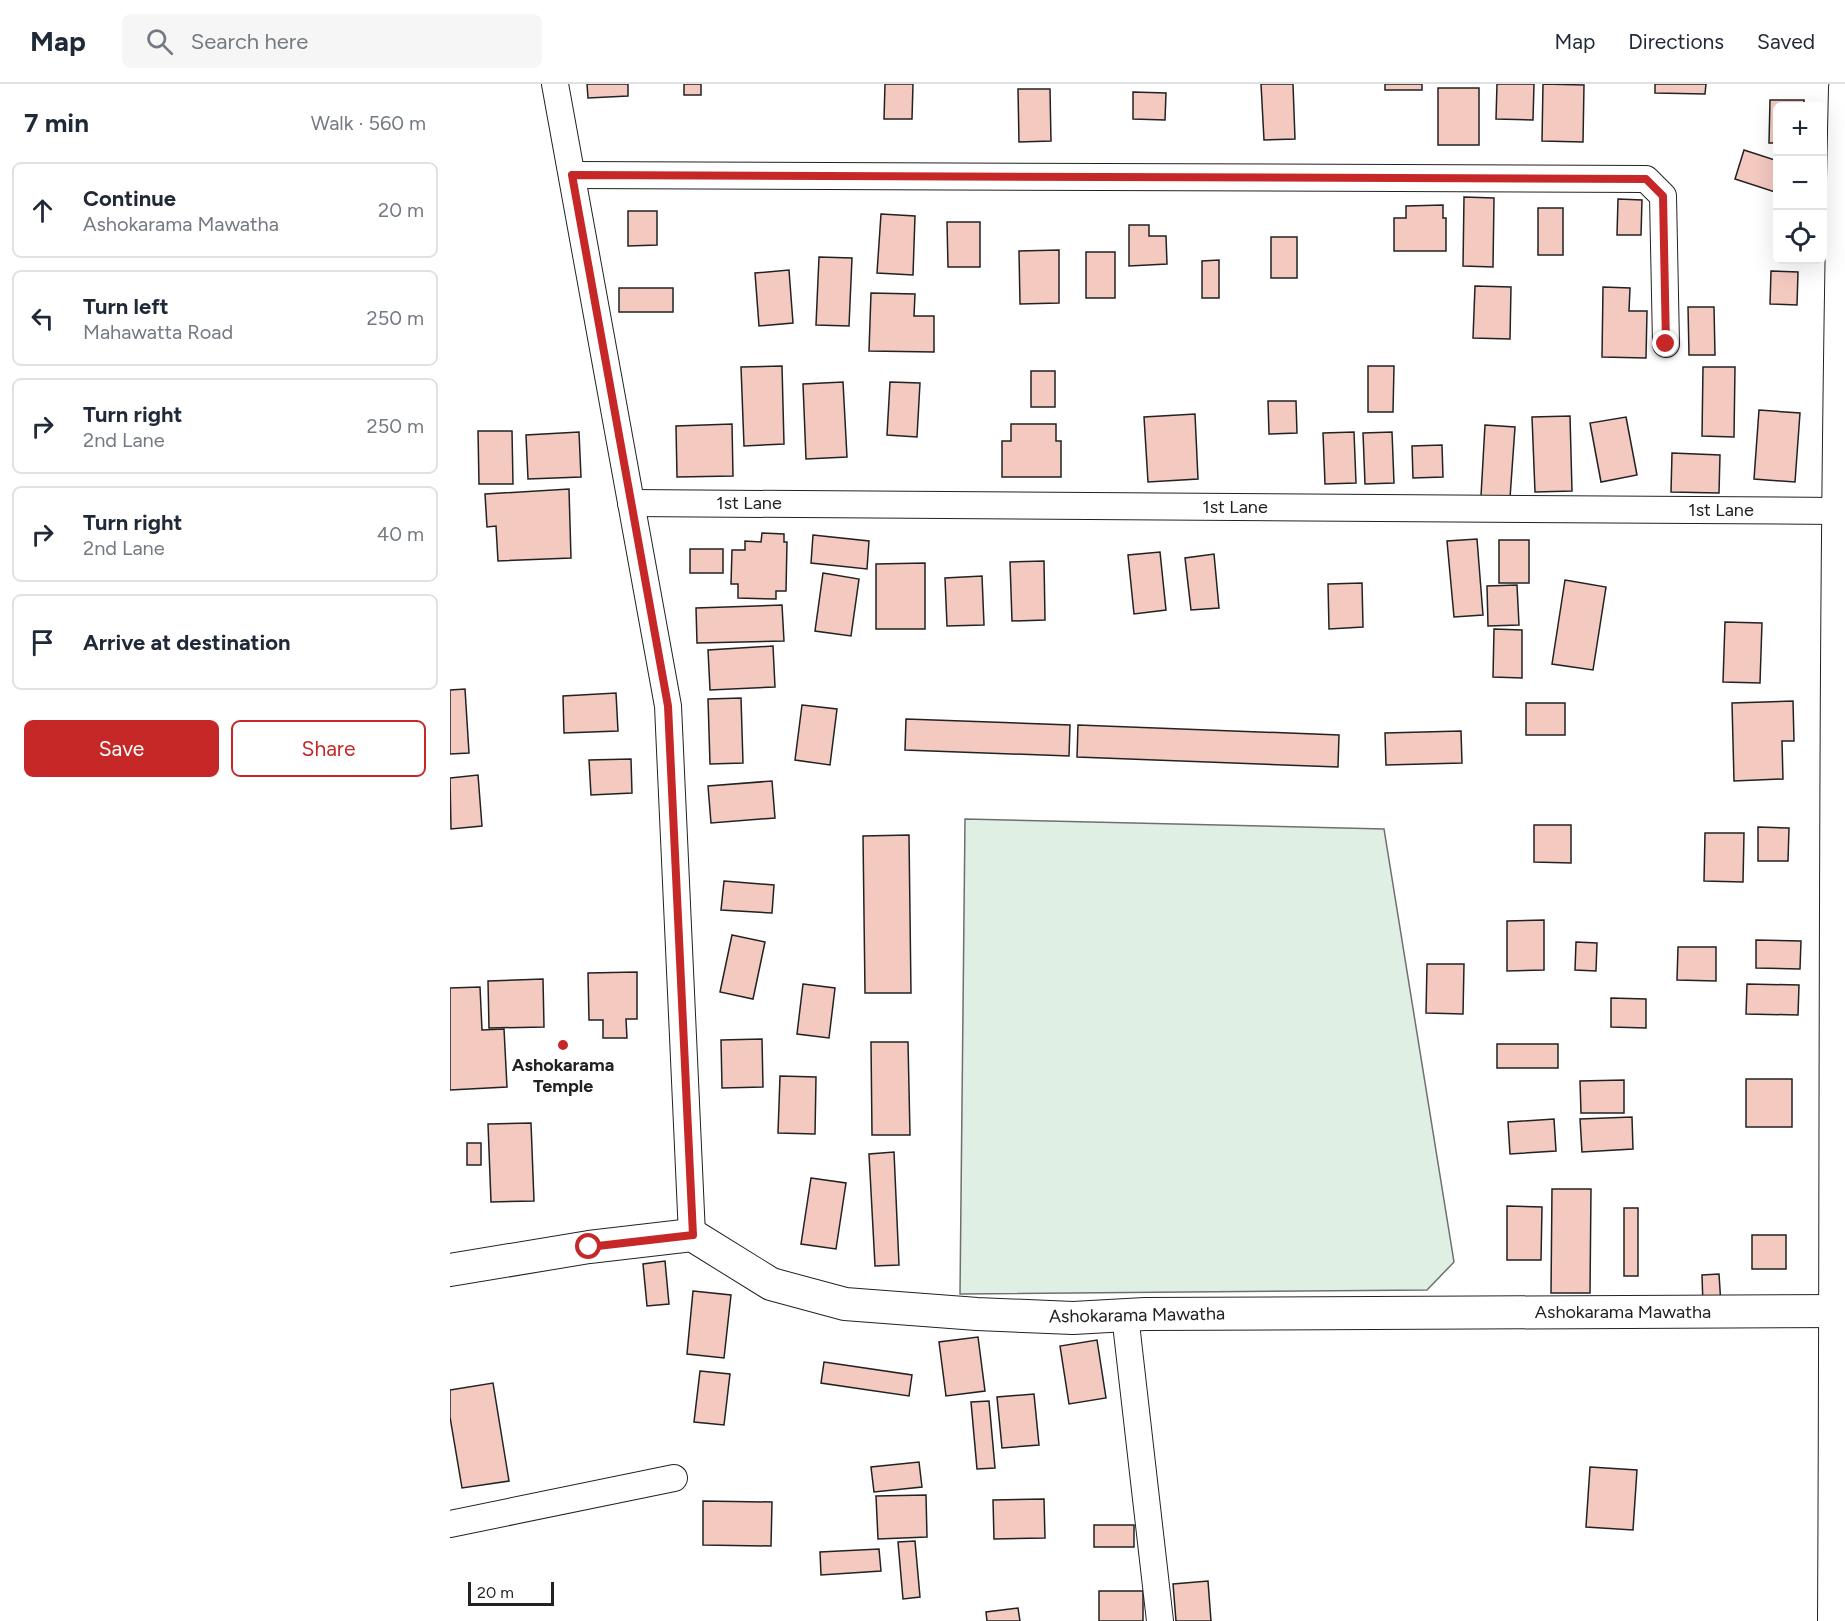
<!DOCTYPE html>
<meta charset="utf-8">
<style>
:root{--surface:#fff;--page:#f6f6f7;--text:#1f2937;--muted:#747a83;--line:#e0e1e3;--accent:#c62828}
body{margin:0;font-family:Figtree,sans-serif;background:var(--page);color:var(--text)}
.controls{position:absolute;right:18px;top:18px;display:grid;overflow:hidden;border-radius:9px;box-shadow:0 6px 24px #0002}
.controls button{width:54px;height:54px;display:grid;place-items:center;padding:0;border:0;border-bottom:2px solid var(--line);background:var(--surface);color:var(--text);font:30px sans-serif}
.scale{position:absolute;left:18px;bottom:15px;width:86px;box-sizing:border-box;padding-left:6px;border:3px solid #222;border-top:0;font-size:16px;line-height:21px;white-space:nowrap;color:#222;-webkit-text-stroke:4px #fff;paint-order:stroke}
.stop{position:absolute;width:18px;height:18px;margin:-14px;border:4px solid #c62828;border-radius:50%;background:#fff}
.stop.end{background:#c62828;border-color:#fff;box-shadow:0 2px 6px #0008}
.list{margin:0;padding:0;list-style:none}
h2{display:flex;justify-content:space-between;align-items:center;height:78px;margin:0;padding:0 24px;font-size:26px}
h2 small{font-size:20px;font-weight:400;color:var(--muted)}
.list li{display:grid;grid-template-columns:39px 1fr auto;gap:18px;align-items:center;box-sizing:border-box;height:96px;margin:0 12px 12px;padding:0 12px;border:2px solid var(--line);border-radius:9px}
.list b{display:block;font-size:22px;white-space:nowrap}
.list p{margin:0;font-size:20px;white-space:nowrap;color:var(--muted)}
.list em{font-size:20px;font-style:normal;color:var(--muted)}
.actions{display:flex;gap:12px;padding:18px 24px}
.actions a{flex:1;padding:14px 0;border:2px solid var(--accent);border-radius:9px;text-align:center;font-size:21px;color:var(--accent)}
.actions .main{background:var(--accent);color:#fff}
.icon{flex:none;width:33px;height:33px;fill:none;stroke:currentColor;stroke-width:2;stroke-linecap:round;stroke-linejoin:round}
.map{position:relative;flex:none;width:1395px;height:1537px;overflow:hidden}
header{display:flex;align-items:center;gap:36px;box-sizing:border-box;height:84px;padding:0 30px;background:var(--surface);border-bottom:2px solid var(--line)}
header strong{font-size:28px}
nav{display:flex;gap:33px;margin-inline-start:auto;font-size:21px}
.search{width:420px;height:54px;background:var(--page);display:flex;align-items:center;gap:15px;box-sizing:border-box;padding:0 21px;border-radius:9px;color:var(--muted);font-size:22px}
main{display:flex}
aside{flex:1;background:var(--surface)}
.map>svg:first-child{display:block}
.green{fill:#e0efe3;stroke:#6f6f6f;stroke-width:1.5}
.building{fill:#f3c9c0;stroke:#222;stroke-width:1.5}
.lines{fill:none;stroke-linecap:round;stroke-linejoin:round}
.minor-casing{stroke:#222;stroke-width:28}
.tertiary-casing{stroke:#222;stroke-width:34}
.minor{stroke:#fff;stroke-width:26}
.tertiary{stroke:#fff;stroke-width:32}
.route{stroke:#c62828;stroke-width:8}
.poi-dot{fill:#c62828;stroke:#fff;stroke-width:2}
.labels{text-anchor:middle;stroke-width:4.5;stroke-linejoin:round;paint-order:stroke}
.street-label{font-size:18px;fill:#222;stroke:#fff}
.poi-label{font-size:18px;font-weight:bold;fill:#222;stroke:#fff}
</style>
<header>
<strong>Map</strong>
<div class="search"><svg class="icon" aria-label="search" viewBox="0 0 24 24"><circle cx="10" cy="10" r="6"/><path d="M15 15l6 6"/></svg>Search here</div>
<nav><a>Map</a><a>Directions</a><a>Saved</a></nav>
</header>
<main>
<aside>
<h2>7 min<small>Walk · 560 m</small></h2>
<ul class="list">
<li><svg class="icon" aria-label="ahead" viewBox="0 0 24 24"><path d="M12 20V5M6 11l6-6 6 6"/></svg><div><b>Continue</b><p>Ashokarama Mawatha</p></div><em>20 m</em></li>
<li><svg class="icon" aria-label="left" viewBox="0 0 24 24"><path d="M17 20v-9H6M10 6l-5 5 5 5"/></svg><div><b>Turn left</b><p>Mahawatta Road</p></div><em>250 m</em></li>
<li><svg class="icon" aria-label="right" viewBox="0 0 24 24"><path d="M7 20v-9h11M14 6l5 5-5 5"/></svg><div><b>Turn right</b><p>2nd Lane</p></div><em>250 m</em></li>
<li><svg class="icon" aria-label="right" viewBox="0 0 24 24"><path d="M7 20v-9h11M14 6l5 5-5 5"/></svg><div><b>Turn right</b><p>2nd Lane</p></div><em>40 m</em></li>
<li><svg class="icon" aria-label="arrive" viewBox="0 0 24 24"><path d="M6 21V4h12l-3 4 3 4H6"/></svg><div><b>Arrive at destination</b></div></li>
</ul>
<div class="actions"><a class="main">Save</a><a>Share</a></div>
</aside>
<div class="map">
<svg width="1395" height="1537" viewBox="0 0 1395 1537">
<rect width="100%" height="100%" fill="#fff"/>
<!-- green -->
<path class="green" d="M515 735 934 745 1004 1178 977 1206 510 1210Z"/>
<!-- building -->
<g class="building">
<path d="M137 0H178V12L138 14Z"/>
<rect x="234" y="0" width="17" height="11"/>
<path d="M435 0H463L462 35H434Z"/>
<path d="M811 0H843L845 55 814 56Z"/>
<rect x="935" y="0" width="37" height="6"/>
<path d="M1047 0H1084L1083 36 1046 35Z"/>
<path d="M1093 0 1134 1 1133 58 1092 57Z"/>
<path d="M1205 0H1256L1255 10 1205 9Z"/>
<rect x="988" y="4" width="41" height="57"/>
<path d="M568 5H600L601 57 569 58Z"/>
<path d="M683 8 716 9 715 36 683 35Z"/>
<path d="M1320 16H1354V22H1328V59H1319Z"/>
<path d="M1294 66 1328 77V109L1285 95Z"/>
<path d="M1014 113 1044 114 1043 183 1013 182Z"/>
<path d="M1168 115 1192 116 1191 151H1167Z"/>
<path d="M993 121V134H996V167H944V134H956V122Z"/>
<rect x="1088" y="124" width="25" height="47"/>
<path d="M178 127H207V161L178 162Z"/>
<path d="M431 130 465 132 463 191 427 189Z"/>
<path d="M497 138H530V183H498Z"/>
<path d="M679 141H699V152H716L717 180 679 182Z"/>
<rect x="821" y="153" width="26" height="41"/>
<path d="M609 166V219L570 220 569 167Z"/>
<rect x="636" y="168" width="29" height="46"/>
<path d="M369 173 402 174 399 242 366 241Z"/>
<path d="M769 176V214H752V177Z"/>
<path d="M339 186 343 239 309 242 305 189Z"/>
<path d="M1321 187 1348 188 1347 221 1320 220Z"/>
<path d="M1025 202 1061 203 1060 255 1023 254Z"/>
<path d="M1153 203 1180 204 1179 227H1197L1196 274 1152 273Z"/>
<rect x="169" y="204" width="54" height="24"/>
<path d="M421 209 465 210 464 232H484V268L419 267Z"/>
<path d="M1238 223H1264L1265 271H1239Z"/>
<path d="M332 282 334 360 294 362 291 283Z"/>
<path d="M918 282H944L943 328H918Z"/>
<path d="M1253 283H1285L1284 353 1252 352Z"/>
<rect x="581" y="287" width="24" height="36"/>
<path d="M393 298 397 373 356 375 353 300Z"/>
<path d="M440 298 470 299 467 353 437 351Z"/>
<path d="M818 317H846L847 349 819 350Z"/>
<path d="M1309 326 1350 329 1345 398 1304 395Z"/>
<path d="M745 330 748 395 698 398 694 333Z"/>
<path d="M1120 332 1122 407 1085 408 1082 333Z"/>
<path d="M1176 333 1187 391 1151 398 1140 339Z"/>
<path d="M282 340 283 392 227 393 226 342Z"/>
<path d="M561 340H606V357H611V393H552V357H561Z"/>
<path d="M1035 341 1065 343 1060 414 1031 412Z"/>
<path d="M28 347H62L63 400H29Z"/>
<path d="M129 348 131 393 78 395 76 351Z"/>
<path d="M904 348 906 399 875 400 873 349Z"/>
<path d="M942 348 944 399 915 400 913 349Z"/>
<path d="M992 361 993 393 963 394 962 362Z"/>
<path d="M1222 369 1270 371 1269 409 1221 408Z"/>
<path d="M119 405 121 474 48 477 46 442 37 443 35 410Z"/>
<path d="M312 449 334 450V458H337L336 507H326V515L288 514V500H281L282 466H295V457L311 458Z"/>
<path d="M363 451 419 457 417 485 361 479Z"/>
<path d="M1027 455 1033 531 1004 533 997 457Z"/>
<rect x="1049" y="456" width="30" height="43"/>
<rect x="240" y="465" width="33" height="24"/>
<path d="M710 468 716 526 684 530 678 471Z"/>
<path d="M764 470 769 524 741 526 735 474Z"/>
<path d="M594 477 595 536 562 537 560 478Z"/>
<path d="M475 479V545H426V480Z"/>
<path d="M373 489 409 495 401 552 365 547Z"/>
<path d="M532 492 534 541 497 542 495 494Z"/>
<path d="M1115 496 1156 503 1143 586 1102 580Z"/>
<path d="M912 499 913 543 879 545 878 500Z"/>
<path d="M1067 501 1069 541 1038 542 1037 502Z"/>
<path d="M332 521 334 557 247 559 246 524Z"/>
<path d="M1275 538 1312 539 1310 599 1273 598Z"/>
<path d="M1044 545 1072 546V594L1043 593Z"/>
<path d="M323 562 325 603 260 606 258 566Z"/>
<path d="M15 605 19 669 0 670V606Z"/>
<path d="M166 609 168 647 114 649 113 612Z"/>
<path d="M291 614 293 679 260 680 258 615Z"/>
<path d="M1343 617 1344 657H1332L1333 695 1284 697 1282 619Z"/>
<rect x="1076" y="619" width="39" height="32"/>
<path d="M352 621 387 625 380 681 345 676Z"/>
<path d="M456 635 620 641 619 672 455 666Z"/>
<path d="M628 641 889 651 888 683 627 673Z"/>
<path d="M1011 647 1012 679 936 681 935 649Z"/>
<path d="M181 675 182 709 141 711 139 676Z"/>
<path d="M28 691 32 742 1 745 0 694Z"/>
<path d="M322 697 325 734 261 739 258 702Z"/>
<path d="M1084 741H1121V779L1084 778Z"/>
<path d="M1308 743 1339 744 1338 777H1308Z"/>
<path d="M1255 749H1294L1293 798 1254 797Z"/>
<path d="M459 751 461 909H415L413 752Z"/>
<path d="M274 797 324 801 322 829 271 826Z"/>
<path d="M1094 836V886L1057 887V837Z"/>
<path d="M282 851 315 858 303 915 270 908Z"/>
<path d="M1306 856 1351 857 1350 885 1306 884Z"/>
<path d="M1126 858 1147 859 1146 887 1125 886Z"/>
<path d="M1228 863H1266V897L1227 896Z"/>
<path d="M977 880H1014L1013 930 976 929Z"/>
<path d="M187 888V935H176L177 954H153V936H139L138 889Z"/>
<path d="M93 895 94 943 39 944 38 897Z"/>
<path d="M353 900 385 904 379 954 347 950Z"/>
<path d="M1297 900 1349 901 1348 931 1296 930Z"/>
<path d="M30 903 32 946 54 945 57 1003 0 1006V904Z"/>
<path d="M1161 914 1196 915V944L1161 943Z"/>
<path d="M312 955 313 1003 272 1004 271 956Z"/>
<path d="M421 958H458L460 1051H422Z"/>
<rect x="1047" y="960" width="61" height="24"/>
<path d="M330 992 366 993 365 1050 328 1049Z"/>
<rect x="1296" y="995" width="46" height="48"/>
<path d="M1174 996V1029H1131L1130 997Z"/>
<path d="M1182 1033 1183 1065 1132 1068 1130 1035Z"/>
<path d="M1104 1035 1106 1067 1060 1070 1058 1038Z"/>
<path d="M81 1039 84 1117 41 1118 38 1040Z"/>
<rect x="17" y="1059" width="14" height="22"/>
<path d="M444 1068 449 1181 425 1182 419 1070Z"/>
<path d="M361 1094 396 1099 386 1165 351 1160Z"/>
<path d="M1102 1105H1141L1140 1209H1101Z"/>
<path d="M1057 1122 1092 1123 1091 1176H1057Z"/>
<rect x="1174" y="1124" width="14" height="68"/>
<rect x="1302" y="1151" width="34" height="34"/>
<path d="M215 1177 219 1220 197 1222 193 1180Z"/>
<path d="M1269 1190 1271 1221 1253 1222 1252 1191Z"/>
<path d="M243 1207 281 1211 274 1274 237 1270Z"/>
<path d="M528 1253 535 1307 496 1312 489 1258Z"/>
<path d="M647 1256 656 1314 619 1320 610 1262Z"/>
<path d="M374 1278 462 1291 459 1312 371 1299Z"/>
<path d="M250 1287 280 1290 274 1341 244 1338Z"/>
<path d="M43 1299 59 1397 12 1404 0 1333V1306Z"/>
<path d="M584 1310 589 1361 552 1364 547 1313Z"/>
<path d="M539 1317 545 1384 527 1385 521 1318Z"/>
<path d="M469 1378 472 1403 424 1408 421 1383Z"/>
<path d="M1140 1383 1187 1386 1183 1446 1136 1443Z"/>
<path d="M476 1411 477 1453 428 1455 426 1412Z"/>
<path d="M594 1415 595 1454 544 1455 543 1416Z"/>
<path d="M253 1417 322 1418 321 1462 253 1461Z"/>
<rect x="644" y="1441" width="40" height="22"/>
<path d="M465 1457 470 1513 453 1515 448 1458Z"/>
<path d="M429 1465 431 1487 371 1491 370 1468Z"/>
<path d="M758 1497 761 1537H726L723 1500Z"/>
<rect x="649" y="1507" width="44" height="30"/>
<path d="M568 1524 570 1537H537L536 1528Z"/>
</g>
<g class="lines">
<!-- minor casing -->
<g class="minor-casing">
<g id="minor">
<path d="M105 0 218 622 242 1151"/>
<path d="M122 91 1196 95 1213 112 1216 260"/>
<path d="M181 419 1389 427"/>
<path d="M675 1231 710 1537"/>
<path d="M0 1440 224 1394"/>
</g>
</g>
<!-- tertiary casing -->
<g class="tertiary-casing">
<g id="tertiary">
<path d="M0 1186 139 1163 242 1151 321 1200 395 1220 527 1230 623 1234 695 1230 1395 1227"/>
<path d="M1384 1537C1387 1026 1383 515 1395 4"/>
</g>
</g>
<!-- minor -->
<use href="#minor" class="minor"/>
<!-- tertiary -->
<use href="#tertiary" class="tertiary"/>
</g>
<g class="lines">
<!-- route -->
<path class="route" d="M139 1163 243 1151 218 622 122 91 1196 95 1213 112 1216 260"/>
</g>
<!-- markers -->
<circle class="poi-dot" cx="113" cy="961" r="6"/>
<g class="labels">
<!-- street labels -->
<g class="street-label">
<text x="299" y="425">1st Lane</text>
<text x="785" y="429">1st Lane</text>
<text x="1271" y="432">1st Lane</text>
<text x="1173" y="1234">Ashokarama Mawatha</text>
<text transform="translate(687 1231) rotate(-1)" y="6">Ashokarama Mawatha</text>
</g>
<!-- poi labels -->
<g class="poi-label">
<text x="113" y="987">Ashokarama<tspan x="113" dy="21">Temple</tspan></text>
</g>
</g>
</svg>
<div class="controls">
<button>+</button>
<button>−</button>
<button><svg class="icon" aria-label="locate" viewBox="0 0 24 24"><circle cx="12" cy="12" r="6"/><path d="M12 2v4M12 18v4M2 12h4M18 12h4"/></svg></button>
</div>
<div class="scale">20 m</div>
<div class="stop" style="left:139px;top:1163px"></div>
<div class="stop end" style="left:1216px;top:260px"></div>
</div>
</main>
